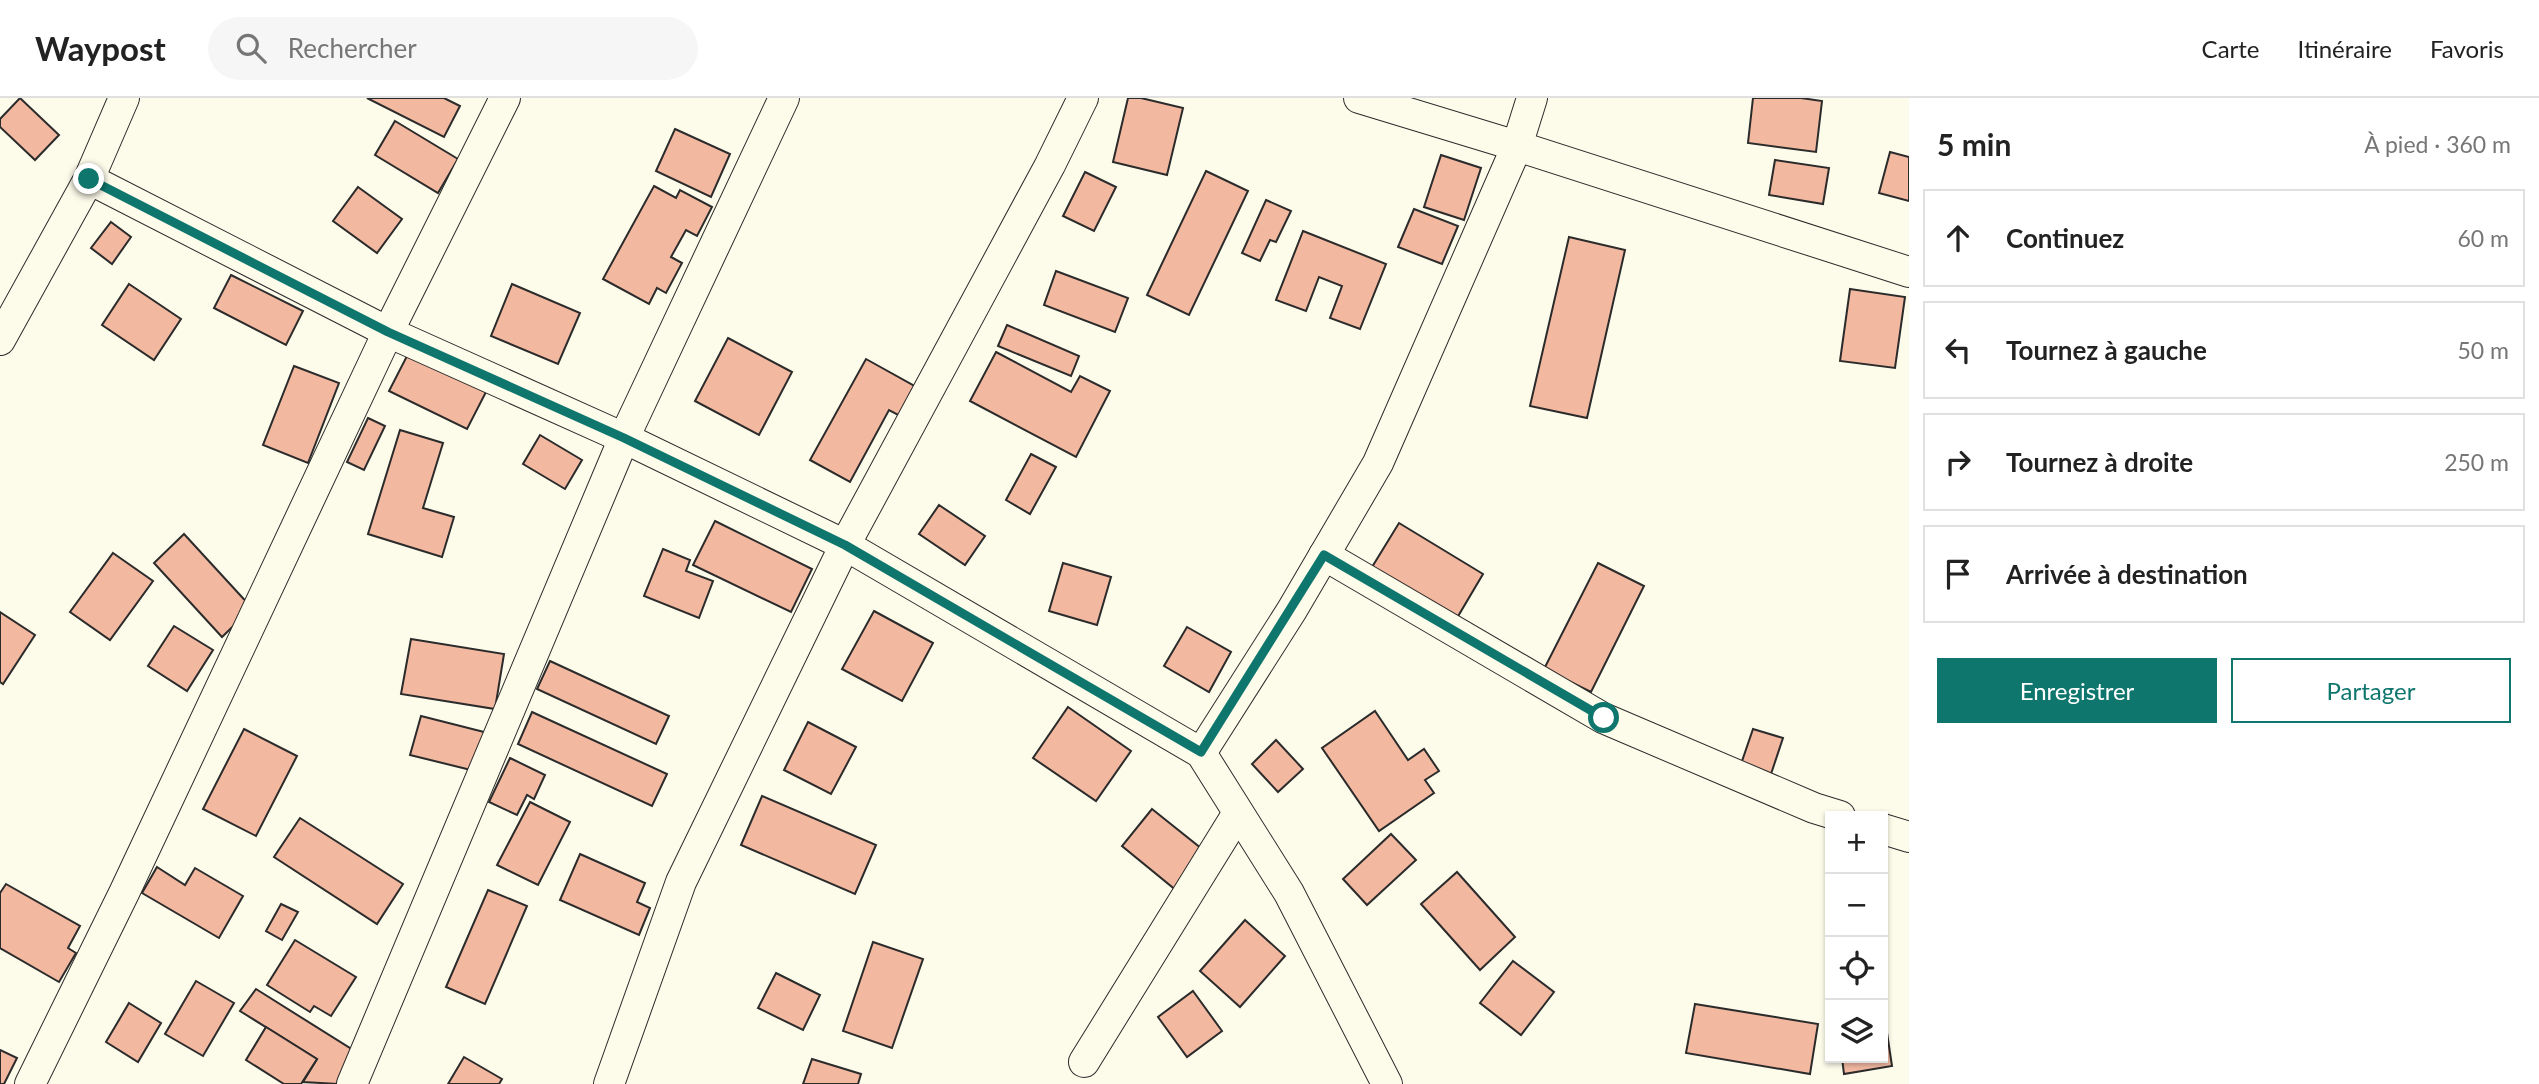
<!DOCTYPE html>
<html lang="fr">
<meta charset="utf-8">
<style>
:root{--surface:#fff;--page:#f6f6f6;--text:#222;--muted:#767676;--line:#e0e0e0;--accent:#0f766e}
body{margin:0;font-family:Lato,sans-serif;background:var(--page);color:var(--text)}
.controls{position:absolute;right:21px;bottom:21px;display:grid;overflow:hidden;border-radius:0px;box-shadow:0 2px 5px #0004}
.controls button{width:63px;height:63px;display:grid;place-items:center;padding:0;border:0;border-bottom:2px solid var(--line);background:var(--surface);color:var(--text);font:35px sans-serif}
.stop{position:absolute;width:21px;height:21px;margin:-16px;border:5px solid #0f766e;border-radius:50%;background:#fff}
.stop.end{background:#0f766e;border-color:#fff;box-shadow:0 2px 7px #0008}
.list{margin:0;padding:0;list-style:none}
h2{display:flex;justify-content:space-between;align-items:center;height:91px;margin:0;padding:0 28px;font-size:30px}
h2 small{font-size:23px;font-weight:400;color:var(--muted)}
.list li{display:grid;grid-template-columns:46px 1fr auto;gap:21px;align-items:center;box-sizing:border-box;height:98px;margin:0 14px 14px;padding:0 14px;border:2px solid var(--line);border-radius:0px}
.list b{display:block;font-size:26px;white-space:nowrap}
.list em{font-size:23px;font-style:normal;color:var(--muted)}
.actions{display:flex;gap:14px;padding:21px 28px}
.actions a{flex:1;padding:16px 0;border:2px solid var(--accent);border-radius:0px;text-align:center;font-size:24px;color:var(--accent)}
.actions .main{background:var(--accent);color:#fff}
.icon{flex:none;width:38px;height:38px;fill:none;stroke:currentColor;stroke-width:2;stroke-linecap:round;stroke-linejoin:round}
.map{position:relative;flex:none;width:1909px;height:986px;overflow:hidden}
header{display:flex;align-items:center;gap:42px;box-sizing:border-box;height:98px;padding:0 35px;background:var(--surface);border-bottom:2px solid var(--line)}
header strong{font-size:33px}
nav{display:flex;gap:38px;margin-inline-start:auto;font-size:24px}
.search{width:490px;height:63px;background:var(--page);display:flex;align-items:center;gap:18px;box-sizing:border-box;padding:0 24px;border-radius:38px;color:var(--muted);font-size:26px}
main{display:flex}
aside{flex:1;background:var(--surface)}
.map>svg:first-child{display:block}
.building{fill:#f2b8a0;stroke:#2b2b2b;stroke-width:2}
.lines{fill:none;stroke-linecap:round;stroke-linejoin:round}
.street-casing{stroke:#2b2b2b;stroke-width:32}
.street{stroke:#fdfbea;stroke-width:30}
.route{stroke:#0f766e;stroke-width:9}
</style>
<header>
<strong>Waypost</strong>
<div class="search"><svg class="icon" aria-label="search" viewBox="0 0 24 24"><circle cx="10" cy="10" r="6"/><path d="M15 15l6 6"/></svg>Rechercher</div>
<nav><a>Carte</a><a>Itinéraire</a><a>Favoris</a></nav>
</header>
<main>
<div class="map">
<svg width="1909" height="986" viewBox="0 0 1909 986">
<rect width="100%" height="100%" fill="#fdfbea"/>
<!-- building -->
<g class="building">
<path d="M20 0 59 37 35 62 0 29V21Z"/>
<path d="M367 0H444L460 8 444 39Z"/>
<path d="M1128 0H1141L1183 10 1167 77 1113 64Z"/>
<path d="M1753 0H1801L1822 3 1816 54 1748 45Z"/>
<path d="M395 23 458 61 438 95 375 57Z"/>
<path d="M675 31 730 56 711 99 656 73Z"/>
<path d="M1890 54 1909 59V103L1879 95Z"/>
<path d="M1441 57 1481 70 1464 122 1424 109Z"/>
<path d="M1775 62 1829 70 1823 106 1769 97Z"/>
<path d="M1206 73 1248 93 1189 217 1147 197Z"/>
<path d="M1085 74 1116 89 1094 133 1063 118Z"/>
<path d="M654 88 676 100 680 92 712 109 697 138 686 132 671 159 682 165 666 195 657 190 649 206 603 181Z"/>
<path d="M358 89 402 121 377 155 333 123Z"/>
<path d="M1266 102 1291 113 1276 144 1270 142 1260 163 1242 155Z"/>
<path d="M1414 111 1458 128 1442 166 1398 149Z"/>
<path d="M111 124 131 139 112 166 91 150Z"/>
<path d="M1303 133 1386 166 1360 231 1330 220 1342 188 1319 179 1306 213 1276 202Z"/>
<path d="M1569 139 1625 152 1587 320 1530 308Z"/>
<path d="M1056 173 1128 200 1115 234 1044 207Z"/>
<path d="M231 177 303 213 286 247 214 210Z"/>
<path d="M129 186 181 221 154 262 102 227Z"/>
<path d="M512 186 580 215 558 266 491 238Z"/>
<path d="M1850 191 1905 199 1895 270 1840 263Z"/>
<path d="M1007 227 1079 258 1071 278 998 248Z"/>
<path d="M728 240 792 274 759 337 695 303Z"/>
<path d="M996 254 1071 294 1080 278 1110 293 1076 359 970 303Z"/>
<path d="M408 256 486 294 467 331 389 293Z"/>
<path d="M866 261 918 290 902 319 889 312 850 384 810 362Z"/>
<path d="M294 268 339 285 308 365 263 347Z"/>
<path d="M368 320 385 328 364 372 347 364Z"/>
<path d="M400 332 443 345 423 410 454 419 442 459 368 436Z"/>
<path d="M540 337 582 362 565 391 523 366Z"/>
<path d="M1031 356 1056 369 1030 416 1006 402Z"/>
<path d="M939 407 985 438 965 467 919 436Z"/>
<path d="M715 423 812 471 791 514 693 467Z"/>
<path d="M1399 425 1483 476 1454 525 1369 474Z"/>
<path d="M184 436 252 510 222 539 154 465Z"/>
<path d="M663 451 690 462 686 473 713 483 699 520 644 498Z"/>
<path d="M113 455 153 483 110 542 70 514Z"/>
<path d="M1063 465 1111 479 1097 527 1049 513Z"/>
<path d="M1598 465 1644 488 1591 594 1544 571Z"/>
<path d="M874 513 933 545 902 603 842 571Z"/>
<path d="M0 514 35 537 3 586 0 584Z"/>
<path d="M174 528 213 552 187 593 148 568Z"/>
<path d="M1187 529 1231 554 1209 594 1164 568Z"/>
<path d="M411 541 504 556 495 611 401 596Z"/>
<path d="M550 563 669 618 656 646 537 591Z"/>
<path d="M1068 609 1131 653 1096 703 1033 660Z"/>
<path d="M1375 613 1408 662 1424 651 1439 673 1425 682 1434 695 1379 733 1322 650Z"/>
<path d="M532 614 667 676 652 708 518 646Z"/>
<path d="M421 618 488 635 479 674 410 657Z"/>
<path d="M808 624 856 649 831 696 784 672Z"/>
<path d="M244 631 297 658 256 738 203 711Z"/>
<path d="M1753 631 1783 640 1771 676 1741 666Z"/>
<path d="M1276 642 1303 671 1278 694 1252 666Z"/>
<path d="M510 660 545 677 534 701 527 697 517 717 489 704Z"/>
<path d="M762 698 876 747 855 796 741 747Z"/>
<path d="M530 704 570 724 538 787 497 767Z"/>
<path d="M1152 711 1207 755 1177 793 1122 748Z"/>
<path d="M300 720 403 786 377 826 274 759Z"/>
<path d="M1391 736 1416 762 1367 807 1343 781Z"/>
<path d="M580 756 645 785 637 804 650 810 639 837 560 802Z"/>
<path d="M157 769 185 787 195 770 243 798 219 840 142 795Z"/>
<path d="M1457 774 1515 839 1480 872 1421 806Z"/>
<path d="M6 786 80 828 68 850 76 855 59 884 0 850V795Z"/>
<path d="M488 792 527 808 485 906 446 889Z"/>
<path d="M281 806 298 814 282 842 266 833Z"/>
<path d="M1245 822 1285 858 1240 909 1200 873Z"/>
<path d="M295 842 356 879 331 918 314 908 310 914 267 887Z"/>
<path d="M873 844 923 861 892 950 843 933Z"/>
<path d="M1513 863 1554 894 1521 937 1480 905Z"/>
<path d="M776 875 820 897 803 932 758 910Z"/>
<path d="M196 883 234 905 203 958 165 936Z"/>
<path d="M256 891 353 952 338 986 303 984 317 961 240 913Z"/>
<path d="M1193 893 1222 933 1187 959 1158 919Z"/>
<path d="M129 905 161 925 138 964 106 944Z"/>
<path d="M1695 906 1818 926 1810 976 1686 955Z"/>
<path d="M1883 908 1892 968 1844 976 1842 960H1883Z"/>
<path d="M266 929 317 961 301 986H284L246 962Z"/>
<path d="M0 952 17 960 4 986H0Z"/>
<path d="M464 959 502 981 499 986H448Z"/>
<path d="M812 961 861 976 858 986H803Z"/>
</g>
<g class="lines">
<!-- street casing -->
<g class="street-casing">
<g id="street">
<path d="M1359 0 1517 48 1909 174"/>
<path d="M89 81 388 234 624 340 845 447 1201 655 1289 795 1387 986"/>
<path d="M0 242 89 81 124 0"/>
<path d="M1324 457 1603 620 1814 710 1840 718"/>
<path d="M1201 655 1292 512 1378 365 1517 48 1532 0"/>
<path d="M1883 731 1909 739"/>
<path d="M1084 964 1238 715"/>
<path d="M30 986 124 795 388 234 505 0"/>
<path d="M352 986 624 340 784 0"/>
<path d="M609 986 681 784 845 447 1050 67 1083 0"/>
</g>
</g>
<!-- street -->
<use href="#street" class="street"/>
</g>
<g class="lines">
<!-- route -->
<path class="route" d="M89 81 388 234 624 340 845 447 1201 654 1324 457 1604 620"/>
</g>
</svg>
<div class="controls">
<button>+</button>
<button>−</button>
<button><svg class="icon" aria-label="locate" viewBox="0 0 24 24"><circle cx="12" cy="12" r="6"/><path d="M12 2v4M12 18v4M2 12h4M18 12h4"/></svg></button>
<button><svg class="icon" aria-label="layers" viewBox="0 0 24 24"><path d="M12 4l9 5-9 5-9-5zM3 14l9 5 9-5"/></svg></button>
</div>
<div class="stop" style="left:1604px;top:620px"></div>
<div class="stop end" style="left:89px;top:81px"></div>
</div>
<aside>
<h2>5 min<small>À pied · 360 m</small></h2>
<ul class="list">
<li><svg class="icon" aria-label="ahead" viewBox="0 0 24 24"><path d="M12 20V5M6 11l6-6 6 6"/></svg><div><b>Continuez</b></div><em>60 m</em></li>
<li><svg class="icon" aria-label="left" viewBox="0 0 24 24"><path d="M17 20v-9H6M10 6l-5 5 5 5"/></svg><div><b>Tournez à gauche</b></div><em>50 m</em></li>
<li><svg class="icon" aria-label="right" viewBox="0 0 24 24"><path d="M7 20v-9h11M14 6l5 5-5 5"/></svg><div><b>Tournez à droite</b></div><em>250 m</em></li>
<li><svg class="icon" aria-label="arrive" viewBox="0 0 24 24"><path d="M6 21V4h12l-3 4 3 4H6"/></svg><div><b>Arrivée à destination</b></div></li>
</ul>
<div class="actions"><a class="main">Enregistrer</a><a>Partager</a></div>
</aside>
</main>
